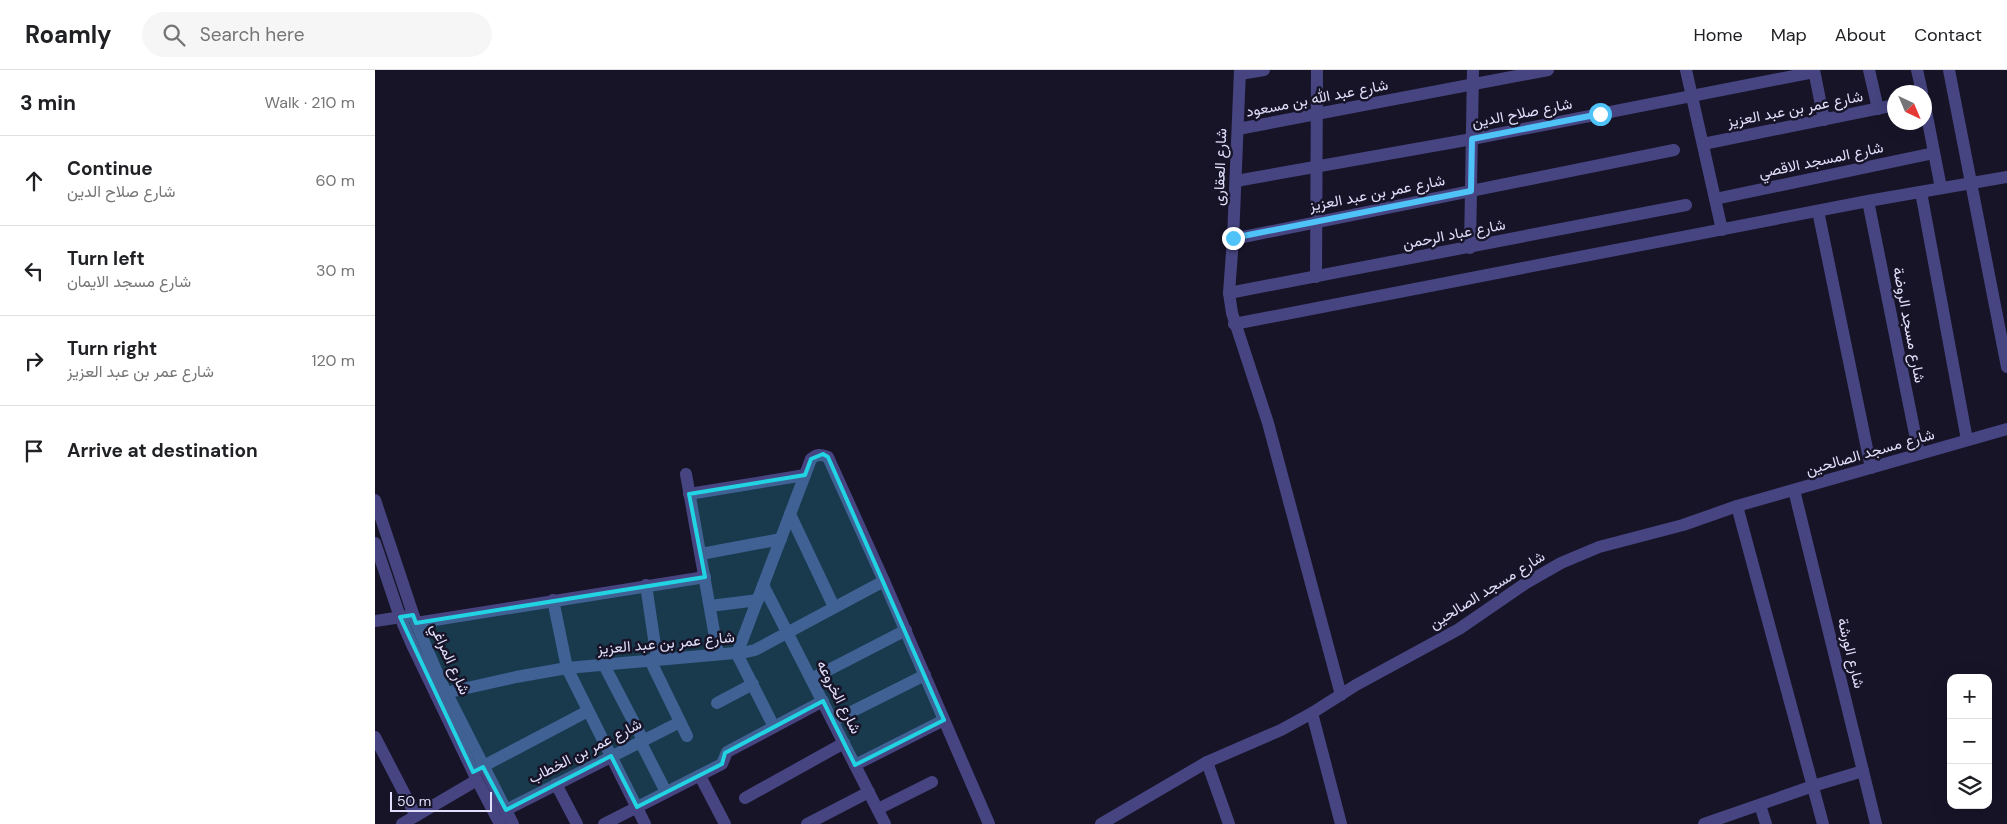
<!DOCTYPE html>
<meta charset="utf-8">
<style>
:root{--surface:#fff;--page:#f6f6f6;--text:#202124;--muted:#757577;--line:#e0e0e0}
body{margin:0;font-family:"DM Sans",Vazirmatn,sans-serif;background:var(--page);color:var(--text)}
.controls{position:absolute;right:15px;bottom:15px;display:grid;overflow:hidden;border-radius:10px;box-shadow:0 5px 20px #0002}
.controls button{width:45px;height:45px;display:grid;place-items:center;padding:0;border:0;border-bottom:1px solid var(--line);background:var(--surface);color:var(--text);font:25px sans-serif}
.compass{position:absolute;left:1512px;top:15px;width:45px;height:45px;border-radius:50%;background:var(--surface);box-shadow:0 5px 20px #0002;rotate:136deg}
.scale{position:absolute;left:15px;bottom:12px;width:102px;box-sizing:border-box;padding-left:5px;border:2px solid #e1dffb;border-top:0;font-size:14px;line-height:18px;white-space:nowrap;color:#e1dffb;-webkit-text-stroke:4px #171428;paint-order:stroke}
.stop{position:absolute;width:15px;height:15px;margin:-11px;border:4px solid #4fc3f7;border-radius:50%;background:#fff}
.stop.end{background:#4fc3f7;border-color:#fff;box-shadow:0 1px 5px #0008}
.list{margin:0;padding:0;list-style:none}
h2{display:flex;justify-content:space-between;align-items:center;height:65px;margin:0;padding:0 20px;font-size:21px}
h2 small{font-size:16px;font-weight:400;color:var(--muted)}
.list li{display:grid;grid-template-columns:32px 1fr auto;gap:15px;align-items:center;box-sizing:border-box;height:90px;padding:0 20px;border-top:1px solid var(--line)}
.list b{display:block;font-size:19px;white-space:nowrap}
.list p{margin:0;font-size:16px;white-space:nowrap;color:var(--muted)}
.list em{font-size:16px;font-style:normal;color:var(--muted)}
.icon{flex:none;width:28px;height:28px;fill:none;stroke:currentColor;stroke-width:2;stroke-linecap:round;stroke-linejoin:round}
.map{position:relative;flex:none;width:1632px;height:754px;overflow:hidden}
header{display:flex;align-items:center;gap:30px;box-sizing:border-box;height:70px;padding:0 25px;background:var(--surface);border-bottom:1px solid var(--line)}
header strong{font-size:24px}
nav{display:flex;gap:28px;margin-inline-start:auto;font-size:18px}
.search{width:350px;height:45px;background:var(--page);display:flex;align-items:center;gap:12px;box-sizing:border-box;padding:0 18px;border-radius:28px;color:var(--muted);font-size:19px}
main{display:flex}
aside{flex:1;background:var(--surface)}
.map>svg:first-child{display:block}
.lines{fill:none;stroke-linecap:round;stroke-linejoin:round}
.minor{stroke:#464581;stroke-width:12}
.route{stroke:#4fc3f7;stroke-width:6}
.marked{fill:#22d4e3;fill-opacity:0.2;stroke:#22d4e3;stroke-width:4;stroke-linejoin:round}
.labels{text-anchor:middle;stroke-width:5;stroke-linejoin:round;paint-order:stroke}
.street-label{font-size:15px;fill:#e1dffb;stroke:#171428}
</style>
<header>
<strong>Roamly</strong>
<div class="search"><svg class="icon" aria-label="search" viewBox="0 0 24 24"><circle cx="10" cy="10" r="6"/><path d="M15 15l6 6"/></svg>Search here</div>
<nav><a>Home</a><a>Map</a><a>About</a><a>Contact</a></nav>
</header>
<main>
<aside>
<h2>3 min<small>Walk · 210 m</small></h2>
<ul class="list">
<li><svg class="icon" aria-label="ahead" viewBox="0 0 24 24"><path d="M12 20V5M6 11l6-6 6 6"/></svg><div><b>Continue</b><p>شارع صلاح الدين</p></div><em>60 m</em></li>
<li><svg class="icon" aria-label="left" viewBox="0 0 24 24"><path d="M17 20v-9H6M10 6l-5 5 5 5"/></svg><div><b>Turn left</b><p>شارع مسجد الايمان</p></div><em>30 m</em></li>
<li><svg class="icon" aria-label="right" viewBox="0 0 24 24"><path d="M7 20v-9h11M14 6l5 5-5 5"/></svg><div><b>Turn right</b><p>شارع عمر بن عبد العزيز</p></div><em>120 m</em></li>
<li><svg class="icon" aria-label="arrive" viewBox="0 0 24 24"><path d="M6 21V4h12l-3 4 3 4H6"/></svg><div><b>Arrive at destination</b></div></li>
</ul>
</aside>
<div class="map">
<svg width="1632" height="754" viewBox="0 0 1632 754">
<rect width="100%" height="100%" fill="#171428"/>
<g class="lines">
<!-- minor -->
<g class="minor">
<path d="M865 0 858 169 854 223 857 243 893 353 966 625"/>
<path d="M1311 0 1347 160"/>
<path d="M1439 0 1449 50"/>
<path d="M1494 0 1503 39"/>
<path d="M1542 0 1547 22"/>
<path d="M1574 0 1632 297"/>
<path d="M865 4 889 0"/>
<path d="M1550 36 1566 118"/>
<path d="M863 59 1173 0"/>
<path d="M1328 74 1520 35"/>
<path d="M861 111 1097 69 1439 2"/>
<path d="M1546 122 1592 370"/>
<path d="M1340 129 1559 83"/>
<path d="M1493 131 1544 384"/>
<path d="M1443 141 1496 398"/>
<path d="M858 169 1299 80"/>
<path d="M1095 178 1098 0"/>
<path d="M941 207 942 0"/>
<path d="M854 223 1311 135"/>
<path d="M859 254 1493 131 1632 107"/>
<path d="M311 404 343 584"/>
<path d="M1419 420 1501 754"/>
<path d="M314 424 430 405"/>
<path d="M0 430 41 553 67 614 138 754"/>
<path d="M1362 436 1448 754"/>
<path d="M415 444 459 537"/>
<path d="M0 473 25 547 38 577 102 710 125 754"/>
<path d="M326 484 406 469"/>
<path d="M271 515 282 589"/>
<path d="M388 515 510 754"/>
<path d="M178 530 192 598 270 754"/>
<path d="M335 536 383 530"/>
<path d="M0 551 33 546"/>
<path d="M41 553 330 507"/>
<path d="M275 590 312 666"/>
<path d="M229 595 268 670"/>
<path d="M436 609 531 560"/>
<path d="M61 625 141 607 192 598 371 582 380 580 509 511"/>
<path d="M342 633 378 614"/>
<path d="M937 643 966 754"/>
<path d="M458 651 550 605"/>
<path d="M399 657 362 584 436 389C442 384 446 384 453 387L509 511 614 754"/>
<path d="M0 667 41 746"/>
<path d="M265 671 291 722"/>
<path d="M832 692 854 754"/>
<path d="M480 695 569 650"/>
<path d="M101 700 213 641"/>
<path d="M325 706 350 754"/>
<path d="M181 714 202 754"/>
<path d="M370 728 469 673"/>
<path d="M1385 735 1391 754"/>
<path d="M503 739 557 712"/>
<path d="M131 740 305 652"/>
<path d="M27 754 102 710"/>
<path d="M229 754 347 694 352 682 448 631"/>
<path d="M432 754 494 722"/>
<path d="M726 754 832 692 906 660 937 643 981 615 1084 559 1151 513 1186 493 1224 477 1308 455 1362 436 1632 359"/>
<path d="M1329 754 1438 716 1488 701"/>
</g>
</g>
<g class="lines">
<!-- route -->
<path class="route" d="M858 168 1096 121 1097 69 1225 44"/>
</g>
<!-- marked area -->
<path class="marked" d="M448 384 453 387 569 650 480 695 448 631 350 683 347 694 262 737 236 686 131 740 108 697 98 702 25 547 38 545 41 553 330 507 314 424 430 405 436 389Z"/>
<g class="labels">
<!-- street labels -->
<g class="street-label">
<text transform="translate(942 28) rotate(-11)" y="5">شارع عبد الله بن مسعود</text>
<text transform="translate(1420 39) rotate(-11)" y="5">شارع عمر بن عبد العزيز</text>
<text transform="translate(1147 43) rotate(-11)" y="5">شارع صلاح الدين</text>
<text transform="translate(1446 90) rotate(-12)" y="5">شارع المسجد الاقصي</text>
<text transform="translate(845 97) rotate(-88)" y="5">شارع العقارى</text>
<text transform="translate(1002 123) rotate(-11)" y="5">شارع عمر بن عبد العزيز</text>
<text transform="translate(1079 164) rotate(-11)" y="5">شارع عباد الرحمن</text>
<text transform="translate(1534 255) rotate(79)" y="5">شارع مسجد الروضة</text>
<text transform="translate(1495 382) rotate(-16)" y="5">شارع مسجد الصالحين</text>
<text transform="translate(1112 520) rotate(-32)" y="5">شارع مسجد الصالحين</text>
<text transform="translate(291 573) rotate(-5)" y="5">شارع عمر بن عبد العزيز</text>
<text transform="translate(1476 583) rotate(76)" y="5">شارع الورشة</text>
<text transform="translate(75 589) rotate(66)" y="5">شارع المراغي</text>
<text transform="translate(464 627) rotate(63)" y="5">شارع الخروعه</text>
<text transform="translate(210 681) rotate(-27)" y="5">شارع عمر بن الخطاب</text>
</g>
</g>
</svg>
<div class="controls">
<button>+</button>
<button>−</button>
<button><svg class="icon" aria-label="layers" viewBox="0 0 24 24"><path d="M12 4l9 5-9 5-9-5zM3 14l9 5 9-5"/></svg></button>
</div>
<svg class="compass" viewBox="-18 -18 36 36"><path d="M0-13l5 13h-10z" fill="#e53935"/><path d="M0 13l5-13h-10z" fill="#757577"/></svg>
<div class="scale">50 m</div>
<div class="stop" style="left:1225px;top:44px"></div>
<div class="stop end" style="left:858px;top:168px"></div>
</div>
</main>
